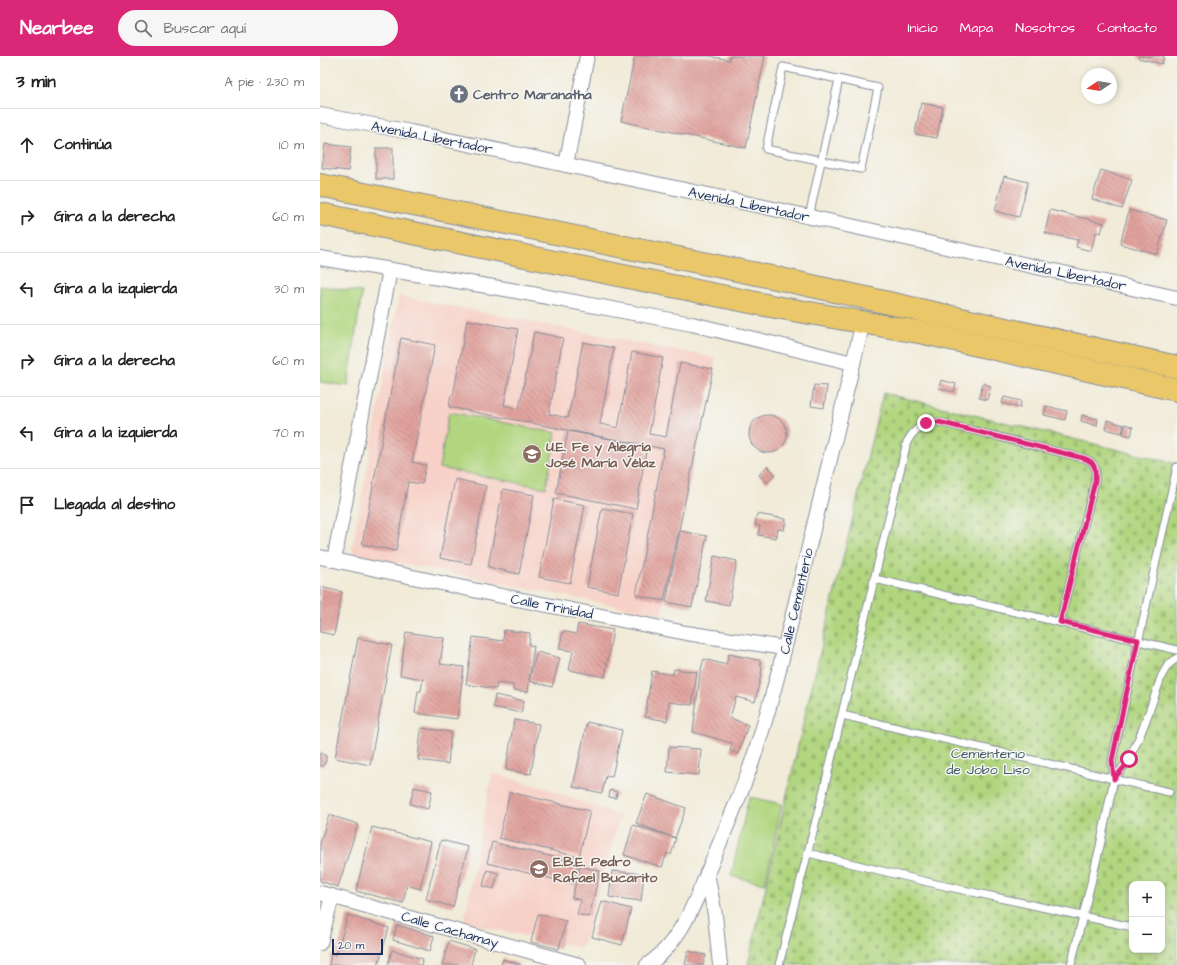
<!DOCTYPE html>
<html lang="es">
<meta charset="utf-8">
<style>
:root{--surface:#fff;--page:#f6f6f6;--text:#222;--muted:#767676;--line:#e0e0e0;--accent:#db2777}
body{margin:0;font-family:"Architects Daughter",sans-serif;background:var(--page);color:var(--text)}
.controls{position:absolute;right:12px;bottom:12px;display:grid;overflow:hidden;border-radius:8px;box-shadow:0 2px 6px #0003}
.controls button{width:36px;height:36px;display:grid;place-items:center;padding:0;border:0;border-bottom:1px solid var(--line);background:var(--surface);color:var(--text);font:20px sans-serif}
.compass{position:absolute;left:761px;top:12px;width:36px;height:36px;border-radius:50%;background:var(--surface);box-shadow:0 2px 6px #0003;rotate:258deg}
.scale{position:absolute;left:12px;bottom:10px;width:51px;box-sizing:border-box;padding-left:4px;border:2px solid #1b2f5e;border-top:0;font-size:11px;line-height:14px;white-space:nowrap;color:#1b2f5e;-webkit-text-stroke:3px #f6f6f2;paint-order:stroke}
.stop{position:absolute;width:12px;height:12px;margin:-9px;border:3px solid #db2777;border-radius:50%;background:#fff}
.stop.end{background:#db2777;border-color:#fff;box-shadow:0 1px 4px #0008}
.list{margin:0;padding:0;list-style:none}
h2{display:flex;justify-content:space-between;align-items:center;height:52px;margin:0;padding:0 16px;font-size:17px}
h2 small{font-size:13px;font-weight:400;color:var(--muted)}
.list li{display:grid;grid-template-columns:26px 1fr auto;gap:12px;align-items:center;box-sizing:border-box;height:72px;padding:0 16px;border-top:1px solid var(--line)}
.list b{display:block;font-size:15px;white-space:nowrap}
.list em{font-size:13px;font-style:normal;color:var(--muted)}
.icon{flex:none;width:22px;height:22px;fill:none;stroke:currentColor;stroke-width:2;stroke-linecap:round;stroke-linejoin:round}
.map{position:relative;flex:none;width:857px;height:909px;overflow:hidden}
header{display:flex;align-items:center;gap:24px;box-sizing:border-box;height:56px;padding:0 20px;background:var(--accent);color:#fff}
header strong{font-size:19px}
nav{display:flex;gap:22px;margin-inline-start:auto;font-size:14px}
.search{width:280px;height:36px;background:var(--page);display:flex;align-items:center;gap:10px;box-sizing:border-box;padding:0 14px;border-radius:22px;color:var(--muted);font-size:15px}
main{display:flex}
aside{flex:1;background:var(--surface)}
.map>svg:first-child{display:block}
.built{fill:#f7d1c7}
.cemetery{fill:url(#cemetery-stones);stroke:#66826e;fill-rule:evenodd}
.garden{fill:#b1d67f;stroke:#66826e}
.building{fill:url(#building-back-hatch)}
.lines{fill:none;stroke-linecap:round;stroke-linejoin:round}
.lane-casing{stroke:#868d9b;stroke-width:9}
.street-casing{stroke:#868d9b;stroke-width:16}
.primary-casing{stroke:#868d9b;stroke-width:24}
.lane{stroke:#fff;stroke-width:7}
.street{stroke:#fff;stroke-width:14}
.primary{stroke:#eac769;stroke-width:22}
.route{stroke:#db2777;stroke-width:5}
.labels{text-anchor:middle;stroke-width:3;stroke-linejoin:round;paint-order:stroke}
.worship-label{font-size:14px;font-weight:bold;fill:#5b616d;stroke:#f6f6f2;text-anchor:start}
.street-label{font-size:14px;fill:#1b2f5e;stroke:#f6f6f2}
.education-label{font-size:14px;font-weight:bold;fill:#785e54;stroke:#f6f6f2;text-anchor:start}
.park-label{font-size:14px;fill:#405966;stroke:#f6f6f2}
</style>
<header>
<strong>Nearbee</strong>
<div class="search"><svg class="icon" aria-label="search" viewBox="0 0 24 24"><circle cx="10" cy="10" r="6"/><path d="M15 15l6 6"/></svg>Buscar aquí</div>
<nav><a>Inicio</a><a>Mapa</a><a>Nosotros</a><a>Contacto</a></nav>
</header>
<main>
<aside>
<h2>3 min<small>A pie · 230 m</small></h2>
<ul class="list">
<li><svg class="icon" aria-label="ahead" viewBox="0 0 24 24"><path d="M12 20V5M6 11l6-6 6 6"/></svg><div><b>Continúa</b></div><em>10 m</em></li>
<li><svg class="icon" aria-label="right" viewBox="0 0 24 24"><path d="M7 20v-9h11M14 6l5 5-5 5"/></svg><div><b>Gira a la derecha</b></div><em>60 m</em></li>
<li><svg class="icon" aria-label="left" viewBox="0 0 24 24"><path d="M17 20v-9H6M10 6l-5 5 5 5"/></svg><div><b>Gira a la izquierda</b></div><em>30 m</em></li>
<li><svg class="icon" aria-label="right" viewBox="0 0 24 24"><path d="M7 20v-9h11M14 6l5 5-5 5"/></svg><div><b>Gira a la derecha</b></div><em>60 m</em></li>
<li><svg class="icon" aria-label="left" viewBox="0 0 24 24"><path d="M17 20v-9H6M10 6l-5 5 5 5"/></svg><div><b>Gira a la izquierda</b></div><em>70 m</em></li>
<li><svg class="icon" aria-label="arrive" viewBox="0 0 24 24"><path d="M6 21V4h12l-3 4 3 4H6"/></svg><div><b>Llegada al destino</b></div></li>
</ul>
</aside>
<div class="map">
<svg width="857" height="909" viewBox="0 0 857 909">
<defs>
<pattern id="cemetery-stones" width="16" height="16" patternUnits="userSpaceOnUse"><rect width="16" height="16" fill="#b1d67f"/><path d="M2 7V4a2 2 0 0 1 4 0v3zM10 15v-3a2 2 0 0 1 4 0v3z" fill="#98b870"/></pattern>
<pattern id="building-back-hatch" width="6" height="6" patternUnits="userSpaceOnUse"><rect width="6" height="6" fill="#e2a39d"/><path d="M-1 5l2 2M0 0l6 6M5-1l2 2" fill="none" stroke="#b68583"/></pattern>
</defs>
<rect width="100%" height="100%" fill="#f6f6f2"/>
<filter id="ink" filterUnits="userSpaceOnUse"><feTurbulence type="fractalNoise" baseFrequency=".025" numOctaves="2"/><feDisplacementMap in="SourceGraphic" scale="8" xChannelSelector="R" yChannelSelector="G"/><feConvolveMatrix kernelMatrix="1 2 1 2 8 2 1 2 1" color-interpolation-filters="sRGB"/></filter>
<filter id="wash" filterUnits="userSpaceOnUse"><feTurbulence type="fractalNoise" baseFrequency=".012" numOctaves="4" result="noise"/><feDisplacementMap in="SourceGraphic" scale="16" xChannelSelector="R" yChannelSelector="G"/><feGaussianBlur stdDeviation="0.9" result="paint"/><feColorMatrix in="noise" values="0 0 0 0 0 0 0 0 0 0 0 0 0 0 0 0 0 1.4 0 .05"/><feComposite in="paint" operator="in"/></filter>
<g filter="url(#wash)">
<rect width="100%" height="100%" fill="#f1ebd8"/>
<!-- built -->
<g class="built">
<path d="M79 240 396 302 341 559 34 498 32 492 34 483Z"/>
<path d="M172 717 230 734 300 760 262 892 144 867Z"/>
</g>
<!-- cemetery -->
<path class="cemetery" d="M563 337 857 408V909H428L486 655ZM812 828H842V894H812Z"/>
<!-- garden -->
<g class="garden">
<path d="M0 230 42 236 28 330 0 326Z"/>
<path d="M129 356 236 377 226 432 119 412Z"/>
<path d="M429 741 462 748 445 828 411 820Z"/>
</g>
<g id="blocks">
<!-- building -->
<g class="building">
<path d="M315 0H389L409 4 410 0H445L426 92 301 65Z"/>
<path d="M818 0H844L842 8 818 2Z"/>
<path d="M601 47 623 51 617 82 595 78Z"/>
<path d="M5 88 31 91 28 115 2 112Z"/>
<rect x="56" y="92" width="17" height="31"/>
<path d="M781 114 812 124 802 153 772 143Z"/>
<path d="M684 120 708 126 699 161 675 155Z"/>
<path d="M730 154 784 167 781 177 776 176 771 195 756 191 758 184 725 177Z"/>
<path d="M809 154 847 164 837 198 800 188Z"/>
<path d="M147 264 198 273 184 349 199 353 214 276 243 282 229 358 248 362 263 286 294 292 280 368 298 372 312 296 343 302 329 378 346 381 360 307 393 313 344 545 316 539 344 393 129 351 131 339 133 340Z"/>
<path d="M81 282 115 289 92 406 106 409 102 428 88 426 76 495 42 488Z"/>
<path d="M621 324 636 328 634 336 619 332Z"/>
<path d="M663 327 671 330 667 344 659 342Z"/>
<path d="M494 329 507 330 504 352 491 350Z"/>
<path d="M684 341 701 345 700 352 682 347Z"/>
<path d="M726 350 747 355 745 364 724 359Z"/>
<path d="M762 359 778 363 777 370 761 365Z"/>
<circle cx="448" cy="378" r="19"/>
<path d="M787 364 804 369 802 377 785 373Z"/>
<path d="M805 368 813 371 811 380 803 378Z"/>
<path d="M248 375 327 390 316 453 236 437Z"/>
<path d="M447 410 455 418 447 427 439 419Z"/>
<path d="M135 423 166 430 151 508 120 502Z"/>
<path d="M183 433 214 439 199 518 168 511Z"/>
<path d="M234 443 265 449 250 527 219 521Z"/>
<path d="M282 452 313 458 298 537 267 531Z"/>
<path d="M437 458 466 463 464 474 458 473 456 482 438 479 440 470 435 469Z"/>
<path d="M360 475 387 480 372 551 346 546Z"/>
<path d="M394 500 417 505 409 549 386 545Z"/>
<path d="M0 531 22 536 14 579 0 576Z"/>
<path d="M258 568 293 574 285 621 249 614 253 595 239 593 243 575 256 578Z"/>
<path d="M184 574 210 577 209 589 214 590 209 624 217 596 240 602 232 631 209 625 208 636 193 634V629L177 627 176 633 146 628 153 581 183 585Z"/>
<path d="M86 576 124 582 120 608 144 611 137 663 95 657 98 635H101L103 623 80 619Z"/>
<path d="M38 582 72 589 50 709 15 702Z"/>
<path d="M409 598 438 604 440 605 442 614 435 646 416 641 410 662 428 669 418 698 410 695 412 687 373 676 380 617 384 603 406 609Z"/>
<path d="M354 613 377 616 372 649 349 646 347 665 325 661 332 615 353 619Z"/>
<path d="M175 639 204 645 201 657 173 651Z"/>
<path d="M194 664 219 668 211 718 186 714Z"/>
<path d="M267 666 302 674 292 721 286 720 282 737 253 731Z"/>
<path d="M101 672 131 676 128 708 98 704Z"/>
<path d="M349 691 381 693 379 719 347 716Z"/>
<path d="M0 696 6 700V705L3 710H0Z"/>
<path d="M94 731 112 735 108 753 90 748Z"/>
<path d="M290 734 297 736 296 742 289 741Z"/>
<path d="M190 736 270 755 259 801 179 782Z"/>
<path d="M327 738 366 752 355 782 316 767Z"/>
<path d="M9 759 38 768 18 831 0 825V787Z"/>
<path d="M313 769 356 782 351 799 347 797 342 811 304 799Z"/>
<path d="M52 771 111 786 100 833 87 829 83 847 36 835Z"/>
<path d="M121 784 148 791 133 851 106 843Z"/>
<path d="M172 786 258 807 253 828 167 807Z"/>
<path d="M260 810 280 815 269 861 257 858 261 844 252 842Z"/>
<path d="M167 814 178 817 174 833 163 830Z"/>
<path d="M292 815 324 818 321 845 289 841Z"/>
<path d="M282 845 311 853 302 889 272 881Z"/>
<path d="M218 858 246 865 239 893 211 886Z"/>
<path d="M28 859 69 872 58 909 45 908V909H9L11 898 16 899Z"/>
<path d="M77 869 114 880 110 895 73 884Z"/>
<path d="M129 885 155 893 151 909H122Z"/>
<path d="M72 894 103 903 101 909H68Z"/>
<path d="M368 895 386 899 383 909H365Z"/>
<path d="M183 903 201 909H181Z"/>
</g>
</g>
</g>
<g filter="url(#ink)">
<use href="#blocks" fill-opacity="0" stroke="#868d9b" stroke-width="1"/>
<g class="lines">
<!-- lane casing -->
<g class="lane-casing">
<g id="lane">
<path d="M463 11 558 32 541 113 446 93Z"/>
<path d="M489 161 519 23"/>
<path d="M555 523 857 594"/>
<path d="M522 659 849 736"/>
<path d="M794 723C819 694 829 654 842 619L848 609 857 602"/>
<path d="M488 797 616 828 812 871"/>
<path d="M459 909 505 729 587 386C594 373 604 365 619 366L763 402C776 406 776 412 775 425L740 566"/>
<path d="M751 909 780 790 794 723 792 704 857 411"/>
</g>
</g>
<!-- street casing -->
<g class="street-casing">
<g id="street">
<path d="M0 59 91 76 445 151 857 242"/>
<path d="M246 109 267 0"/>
<path d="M0 202 185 233 372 268 533 307"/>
<path d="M0 501 172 538 366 577 464 592"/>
<path d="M14 504 70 214"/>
<path d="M387 817 395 859 400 909"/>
<path d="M0 837 259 909"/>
<path d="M0 887 12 840"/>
<path d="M327 909C363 886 380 834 396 796 410 762 425 729 436 694 456 632 470 570 485 507 504 427 523 347 543 266"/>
</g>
</g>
<!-- primary casing -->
<g class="primary-casing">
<g id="primary">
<path d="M0 129 456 222 857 311"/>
<path d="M0 158 450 250 604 277 857 334"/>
</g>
</g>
<!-- lane -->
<use href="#lane" class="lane"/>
<!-- street -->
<use href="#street" class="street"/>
<!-- primary -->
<use href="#primary" class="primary"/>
</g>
</g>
<g class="lines" filter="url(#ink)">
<!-- route -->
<path class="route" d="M606 367 612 366H619L763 402C776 406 776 413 775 425L740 566 818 584 792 704 794 723 805 710 809 703"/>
</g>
<!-- icons -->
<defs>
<g id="church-disc" transform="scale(1)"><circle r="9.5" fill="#6b7280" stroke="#f6f6f2"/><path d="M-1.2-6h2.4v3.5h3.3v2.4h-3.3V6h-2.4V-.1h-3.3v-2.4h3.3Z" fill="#fff"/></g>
<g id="school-disc" transform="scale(1)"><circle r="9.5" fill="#8d6e63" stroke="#f6f6f2"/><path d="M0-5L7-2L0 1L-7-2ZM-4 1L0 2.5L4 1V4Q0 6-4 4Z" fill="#fff"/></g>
</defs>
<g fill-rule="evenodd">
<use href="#church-disc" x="139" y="38"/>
<use href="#school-disc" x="212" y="398"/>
<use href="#school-disc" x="219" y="813"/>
</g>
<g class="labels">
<!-- worship labels -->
<g class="worship-label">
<text x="153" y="43">Centro Maranatha</text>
</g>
<!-- street labels -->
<g class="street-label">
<text transform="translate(112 81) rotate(11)" y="5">Avenida Libertador</text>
<text transform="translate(429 148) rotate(12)" y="5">Avenida Libertador</text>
<text transform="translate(746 217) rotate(12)" y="5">Avenida Libertador</text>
<text transform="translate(476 545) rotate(-77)" y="5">Calle Cementerio</text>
<text transform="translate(232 550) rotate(11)" y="5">Calle Trinidad</text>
<text transform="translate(130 873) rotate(16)" y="5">Calle Cachamay</text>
</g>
<!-- education labels -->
<g class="education-label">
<text x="226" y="395">U.E. Fe y Alegría<tspan x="226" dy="16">José María Vélaz</tspan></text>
<text x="233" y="810">E.B.E. Pedro<tspan x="233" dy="16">Rafael Bucarito</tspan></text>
</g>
<!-- park labels -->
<g class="park-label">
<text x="668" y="702">Cementerio<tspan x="668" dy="16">de Jobo Liso</tspan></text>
</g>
</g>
</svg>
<div class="controls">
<button>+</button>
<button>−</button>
</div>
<svg class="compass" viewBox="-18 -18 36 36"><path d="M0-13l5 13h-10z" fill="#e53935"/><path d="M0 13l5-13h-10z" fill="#767676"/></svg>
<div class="scale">20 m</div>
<div class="stop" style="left:809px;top:703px"></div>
<div class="stop end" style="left:606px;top:367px"></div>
</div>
</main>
